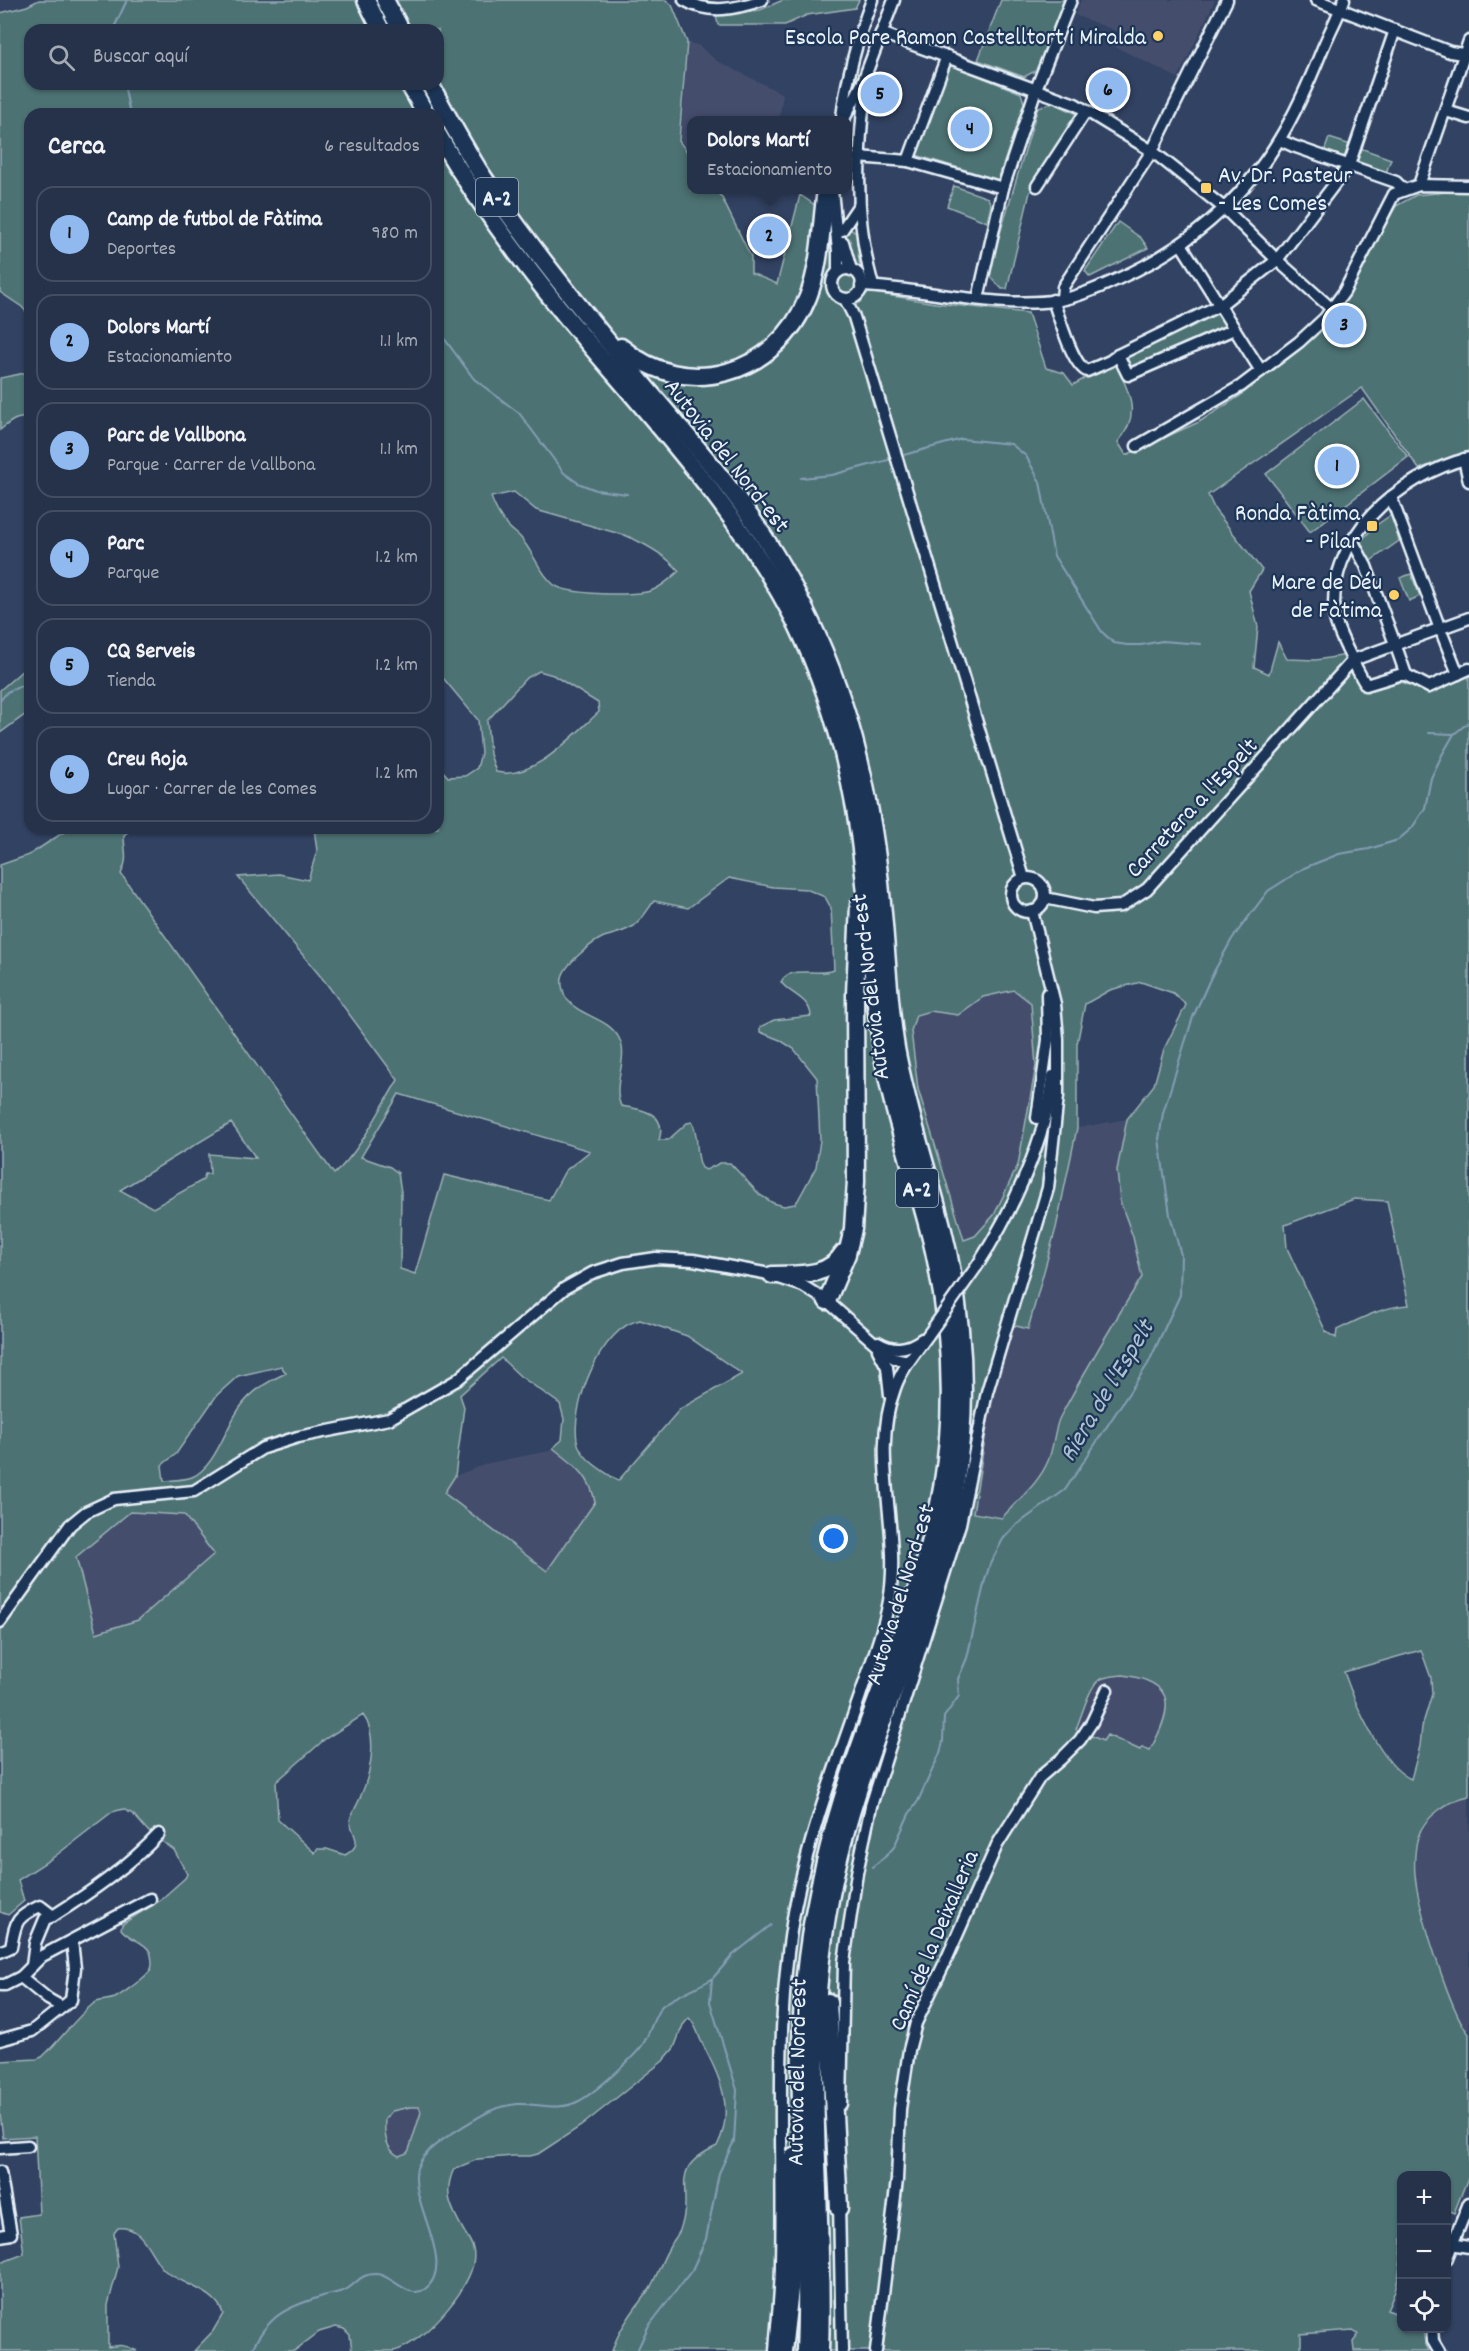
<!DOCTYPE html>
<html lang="es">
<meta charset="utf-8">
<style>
:root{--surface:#26324a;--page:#2e3a51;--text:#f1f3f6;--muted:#a4aab5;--line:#424d62;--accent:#90b9f0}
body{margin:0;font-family:Dekko,sans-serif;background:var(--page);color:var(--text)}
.controls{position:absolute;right:18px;bottom:18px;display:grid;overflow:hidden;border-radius:12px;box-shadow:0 2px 4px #0004}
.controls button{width:54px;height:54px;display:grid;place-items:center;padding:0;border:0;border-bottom:2px solid var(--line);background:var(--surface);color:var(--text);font:30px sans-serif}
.you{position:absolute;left:834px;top:1539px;width:21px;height:21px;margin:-15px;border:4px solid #fff;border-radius:50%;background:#1a73e8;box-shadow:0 0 0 9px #1a73e833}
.badge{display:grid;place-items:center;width:39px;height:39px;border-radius:50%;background:var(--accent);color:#111;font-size:20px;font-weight:700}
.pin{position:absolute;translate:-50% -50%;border:3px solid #fff;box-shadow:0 2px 6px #0006}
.popup{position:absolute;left:687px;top:116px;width:165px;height:78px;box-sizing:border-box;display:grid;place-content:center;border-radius:12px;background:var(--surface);filter:drop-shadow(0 2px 4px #0005);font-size:20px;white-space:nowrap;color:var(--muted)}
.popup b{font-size:22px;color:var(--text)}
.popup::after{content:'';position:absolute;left:50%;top:100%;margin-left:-12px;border:12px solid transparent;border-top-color:var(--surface)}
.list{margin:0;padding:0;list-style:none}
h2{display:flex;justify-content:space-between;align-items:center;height:78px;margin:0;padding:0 24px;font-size:26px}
h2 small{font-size:20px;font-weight:400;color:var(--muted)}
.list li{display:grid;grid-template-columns:39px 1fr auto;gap:18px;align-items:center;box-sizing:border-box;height:96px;margin:0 12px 12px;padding:0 12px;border:2px solid var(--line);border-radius:18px}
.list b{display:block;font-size:22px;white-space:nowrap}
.list p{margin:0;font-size:20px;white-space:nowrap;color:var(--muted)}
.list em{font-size:20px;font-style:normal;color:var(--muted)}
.icon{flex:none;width:33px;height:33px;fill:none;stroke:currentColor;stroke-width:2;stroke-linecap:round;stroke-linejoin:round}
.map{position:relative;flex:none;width:1469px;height:2351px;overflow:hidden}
.search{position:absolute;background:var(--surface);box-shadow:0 2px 4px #0004;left:24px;top:24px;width:420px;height:66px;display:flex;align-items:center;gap:15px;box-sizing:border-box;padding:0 21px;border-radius:18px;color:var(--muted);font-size:22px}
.panel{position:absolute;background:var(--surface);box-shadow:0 2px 4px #0004;left:24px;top:108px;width:420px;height:726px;border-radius:18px}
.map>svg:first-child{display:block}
.built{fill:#444e6d}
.green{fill:#4e7273;stroke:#9bb2b6;stroke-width:1.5;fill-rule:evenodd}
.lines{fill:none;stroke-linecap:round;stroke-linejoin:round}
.stream{stroke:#839fb5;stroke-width:2}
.minor-casing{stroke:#e8f1f8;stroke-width:15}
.highway-casing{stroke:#e8f1f8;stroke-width:21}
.minor{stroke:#1d3557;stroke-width:10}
.highway{stroke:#1d3557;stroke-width:16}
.minor-bridge-casing{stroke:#e8f1f8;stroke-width:15;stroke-linecap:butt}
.minor-bridge{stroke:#1d3557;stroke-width:10}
.poi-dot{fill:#ffd166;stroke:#1d3557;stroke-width:2}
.labels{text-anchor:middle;stroke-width:4.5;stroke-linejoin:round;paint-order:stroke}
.shield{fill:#1d3557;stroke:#abb9c8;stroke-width:1.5}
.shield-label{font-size:22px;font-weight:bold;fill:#e8f1f8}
.poi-label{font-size:24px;fill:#e8f1f8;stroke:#1d3557;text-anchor:end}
.street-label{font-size:24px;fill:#e8f1f8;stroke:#1d3557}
.water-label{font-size:26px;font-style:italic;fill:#adc1d1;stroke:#1d3557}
</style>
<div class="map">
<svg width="1469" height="2351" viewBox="0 0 1469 2351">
<rect width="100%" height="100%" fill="#324262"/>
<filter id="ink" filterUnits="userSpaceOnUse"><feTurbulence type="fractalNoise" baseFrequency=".0167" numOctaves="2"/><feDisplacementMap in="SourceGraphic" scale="12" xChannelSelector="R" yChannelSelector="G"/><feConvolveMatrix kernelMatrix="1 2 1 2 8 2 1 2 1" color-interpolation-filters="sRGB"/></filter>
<g filter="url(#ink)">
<!-- built -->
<g class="built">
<path d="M1081 0H1215L1178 78 1114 46 1119 32 1075 15Z"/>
<path d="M688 43 698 45 717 61 783 94 779 120 691 121V153L681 140Z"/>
<path d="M1014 990 1031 1002 1036 1066 1018 1165 994 1215 975 1236 964 1241 918 1089 911 1031 915 1015 930 1011 958 1015 983 997Z"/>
<path d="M1127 1119 1117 1170 1120 1201 1133 1237 1142 1277 1088 1364 1057 1427 1051 1454 1039 1478 1022 1500 1002 1518 973 1513 993 1389 1013 1324 1028 1329 1056 1228 1077 1128Z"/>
<path d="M553 1448 580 1469 592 1486 595 1502 547 1571 444 1493 455 1476 489 1463 549 1451Z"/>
<path d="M130 1512 184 1515 214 1554 138 1620 96 1634 76 1557Z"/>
<path d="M1123 1675 1139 1678 1155 1684 1162 1689 1166 1697V1714L1150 1751 1140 1750 1107 1735 1103 1741 1076 1729 1093 1686 1099 1680 1108 1677Z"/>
<path d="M1469 1796V2034L1462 2026 1447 1990 1428 1930 1415 1875 1418 1836 1432 1816 1457 1798Z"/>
<path d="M410 2107 419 2108 421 2112 410 2150 407 2153 399 2156 392 2152 387 2144 385 2119 392 2111Z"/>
</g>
<!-- green -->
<g class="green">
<path d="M39 0H666L672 5 687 42 679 141 691 157V190H716L722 198 751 257V273L777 284 800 195 856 233 860 269 864 273 868 292 935 303 1028 313 1046 368 1064 373 1073 385 1098 371 1116 364C1129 393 1142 414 1118 442L1126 455 1199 422 1240 396 1329 319 1343 302 1396 206 1416 195 1469 190V451L1419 469 1362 388 1208 495 1215 510 1262 570 1249 591 1258 627 1254 667 1269 674 1278 642 1287 659 1316 660 1347 655 1364 691 1399 681 1427 692 1469 675V1796C1449 1800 1424 1817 1418 1837 1415 1847 1414 1864 1415 1874 1417 1904 1450 2012 1469 2034V2175L1454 2213 1447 2210 1446 2176H1402C1401 2219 1408 2270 1387 2310L1401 2315 1402 2328 1423 2329 1425 2343 1429 2351H1354L1353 2342 1359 2334 1353 2330 1301 2334V2351H612C619 2328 636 2307 650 2288 657 2276 661 2262 668 2250 671 2243 677 2237 680 2230 696 2189 664 2170 717 2146 736 2109 719 2076 702 2043 697 2033 697 2026 689 2018L683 2025 674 2048 663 2061 581 2126 538 2154 530 2156H513L478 2159 454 2169C442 2194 452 2210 465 2233 468 2238 472 2243 473 2249 482 2280 422 2345 394 2351 381 2351 365 2351 352 2351L350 2335 344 2329 336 2327 319 2332 294 2351H194L213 2331 223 2314C217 2290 181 2285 164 2270 149 2255 144 2225 118 2228L114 2233 118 2267 108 2305V2347C120 2344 126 2345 137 2351H0V2263L24 2254 19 2217 39 2214 35 2136 3 2138 0 2113V2061L37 2059 42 2057C61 2040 74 2019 93 2004 100 1999 107 2001 115 1998 122 1994 148 1976 151 1969 153 1965 152 1960 151 1955 148 1942 129 1940 121 1929L122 1924 158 1902 185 1878 187 1874 174 1850 148 1831 133 1814 123 1809 112 1812 54 1857 18 1880 24 1901 8 1915 0 1912V865L29 855 70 828H133L124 835C124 853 129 856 121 874L334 1174C360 1152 379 1110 398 1080L326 983 238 877 279 874 308 880 317 851 314 828H438V723L441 769 448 777 465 776 477 768 481 753 478 720 438 672V114H30V316L22 307 0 292V13L27 6ZM30 30H438V84H30ZM514 492 536 510 627 536C645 544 667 556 679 571 671 578 663 586 653 590 637 597 565 595 553 584 539 572 533 552 521 538 518 534 514 532 511 529 502 521 495 508 491 497ZM539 671 553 675 598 703 599 712C573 735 534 781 496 772L490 754 487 721 525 679ZM729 878 773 887 806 889 825 897 831 908 834 970C819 977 789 964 781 982 790 995 810 998 811 1016L774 1020 760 1027V1032L780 1040 794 1049 817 1078 820 1140 816 1167 798 1200 795 1204 784 1206 773 1203 760 1195 730 1163H720L706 1170 702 1168C694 1154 700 1136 692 1122L687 1123 668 1140H659C668 1113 642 1109 621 1106 611 1084 630 1058 619 1038 607 1016 577 1017 565 996 563 991 561 983 562 978 564 965 592 942 604 937 615 934 624 932 634 926 642 920 648 909 654 901L688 908ZM1141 982 1173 993 1186 1005 1164 1049 1154 1085 1127 1119 1117 1170 1120 1201 1133 1237 1142 1277C1113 1323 1086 1369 1060 1417 1054 1429 1054 1447 1048 1461 1038 1485 1018 1499 1002 1518L973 1513 993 1389 1012 1325 1028 1329 1056 1228 1077 1128V1044L1085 1004 1110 990ZM1014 990 1031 1003 1036 1066 1018 1165 994 1215 975 1236 964 1240 918 1089 911 1031 916 1015 930 1011 958 1015 983 997ZM399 1094 590 1151 565 1171 549 1200 444 1175 415 1274 400 1269 401 1192 398 1173 390 1167 361 1157ZM231 1123 256 1158 209 1154 210 1174H205L203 1180 153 1208 120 1190ZM1354 1199 1387 1201 1409 1305C1384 1306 1359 1319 1337 1330L1336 1338 1326 1332 1287 1248 1285 1225ZM640 1320 687 1336 742 1374 680 1409 618 1481C604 1471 580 1459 577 1440 571 1404 601 1327 640 1320ZM501 1358 520 1376 560 1404 564 1419 562 1440 553 1448C574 1465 590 1474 595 1502L547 1571 444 1493 455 1476 464 1407 460 1395ZM281 1366 286 1373C268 1381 250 1392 239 1409 225 1429 215 1467 192 1477 185 1480 172 1480 164 1481L162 1465 176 1454 217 1395 238 1376ZM130 1512 184 1515 214 1554 138 1620 96 1633 76 1557ZM1421 1650 1431 1678 1432 1694 1422 1727 1420 1746 1411 1779C1381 1766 1355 1703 1344 1672ZM1123 1675C1179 1682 1172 1710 1150 1750L1142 1747 1140 1750 1107 1735 1103 1741 1076 1729C1081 1718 1089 1687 1099 1680 1106 1676 1115 1676 1123 1675ZM363 1715C379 1736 370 1776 360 1798 357 1806 352 1812 350 1820 351 1835 366 1843 345 1855L327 1849H317L315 1853 278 1820 276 1782 325 1739ZM410 2107H419L421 2112 409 2150 407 2153 399 2156C385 2150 384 2133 385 2119L392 2111Z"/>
<path d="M783 0H859L855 8 807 15 785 25H718L716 15 760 10Z"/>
<path d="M1001 0H1064L1037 70 1024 77 978 60Z"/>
<path d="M949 64 1021 93 1024 103 998 180 916 155Z"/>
<path d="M1054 103 1079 115 1030 192 1007 289H1002L988 274 1038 107Z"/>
<path d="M1329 138 1351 145 1347 155 1342 157 1324 152Z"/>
<path d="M1360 148 1391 159 1386 173 1360 165 1357 160Z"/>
<path d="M954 186 988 198 991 205 987 222 947 206Z"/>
<path d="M1118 222 1141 238 1148 248 1090 277 1085 271Z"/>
<path d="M1219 312 1227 327 1130 371 1123 356Z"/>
<path d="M30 372V419C17 415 10 422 0 430V378Z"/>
<path d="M1364 399 1408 457 1310 532 1266 474Z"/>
<path d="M1391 515 1399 541 1369 562 1361 541 1375 526Z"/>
<path d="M1411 574 1420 596 1409 601 1400 578Z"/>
<path d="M30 664V711L0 733V690Z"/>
</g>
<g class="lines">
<!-- stream -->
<g class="stream">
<path d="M113 30 127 0"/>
<path d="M124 84 130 114"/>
<path d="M438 330 474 379 519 413 564 473 578 483 596 490 627 494"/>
<path d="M900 456 962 439 1011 444 1026 456 1040 482 1054 556 1102 632 1114 643 1127 645H1141L1162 641 1201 644"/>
<path d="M801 478 832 475 892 459"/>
<path d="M0 701 7 692 30 682"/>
<path d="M1429 733 1453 734"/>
<path d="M872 1867 886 1856 894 1847 909 1814 918 1801 940 1753 943 1741 944 1717 959 1696 958 1679 967 1658 985 1580 990 1564 1003 1539 1015 1526 1065 1490 1148 1364 1180 1295 1181 1255 1170 1215 1159 1139 1163 1113 1176 1071 1193 1017 1211 977 1232 939 1268 891 1304 868 1339 854 1369 849 1398 840 1412 828 1425 808 1431 778 1442 755 1454 734 1469 722"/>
<path d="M251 2351C269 2314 286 2308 323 2296 330 2294 339 2293 345 2290 358 2284 358 2274 376 2274 392 2274 408 2301 425 2289 458 2264 408 2202 417 2168 419 2163 423 2157 427 2153 434 2143 482 2114 495 2109 502 2106 510 2105 517 2104 538 2103 559 2112 579 2101 593 2094 635 2057 643 2044 650 2033 653 2018 661 2007 667 2000 702 1985 712 1979"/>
<path d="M637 2351 648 2327 692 2270 706 2239 719 2173 734 2141 737 2090 710 2002 712 1979 733 1955 771 1925"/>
</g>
<!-- minor casing -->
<g class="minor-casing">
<g id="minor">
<path d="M684 0C709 15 736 9 762 0"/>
<path d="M1316 0 1450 52 1469 55"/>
<path d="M881 33 1075 104 1152 151 1224 208 1277 260 1332 309"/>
<path d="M867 73C858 147 853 214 873 286"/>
<path d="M1446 111 1469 118"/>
<path d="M842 117C847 76 857 39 872 0"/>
<path d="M843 121 862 84 894 0"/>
<path d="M1280 140 1293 146 1396 182 1404 190"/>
<path d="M858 157 908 161 1003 188"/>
<path d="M908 161 947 56"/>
<path d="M1419 185 1469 41"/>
<path d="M1037 186 1086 111"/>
<path d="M832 190 838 251V272"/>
<path d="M842 230 859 205"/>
<path d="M843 242 851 270"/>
<path d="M1181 244 1261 371"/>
<circle cx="847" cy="284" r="15"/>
<path d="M861 286C926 288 995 310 1060 300 1081 296 1101 287 1120 278 1185 249 1242 201 1279 140 1296 112 1310 80 1322 50 1329 33 1338 17 1344 0"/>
<path d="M845 299 854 317 1024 878"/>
<path d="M978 299 1003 188 1036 89 1071 0"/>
<path d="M1062 299 1063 287 1152 151 1227 0"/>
<path d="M1053 300C1059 316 1072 365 1087 371L1110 361 1118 355 1220 305 1277 260 1349 165 1395 30"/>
<path d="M1118 355 1128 375 1234 329"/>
<path d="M1137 446 1241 386 1299 342 1325 318 1344 292 1394 194 1419 185 1469 186"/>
<path d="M1469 458C1398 476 1325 539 1335 618 1337 631 1359 674 1366 685L1399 675H1406L1429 687 1469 669"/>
<path d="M1464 459 1469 481"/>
<path d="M1391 497 1440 629"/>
<path d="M1352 540 1366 566 1395 644"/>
<path d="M1443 636 1458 674"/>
<path d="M1398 652 1406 675"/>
<circle cx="1028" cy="895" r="17"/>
<path d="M1045 898 1094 908 1121 906 1147 889 1353 660 1469 618"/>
<path d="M1037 1118 1048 1040 1047 994"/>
<path d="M977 1266C1012 1212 1046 1140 1053 1076"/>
<path d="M878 1342C893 1351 907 1350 922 1339"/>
<path d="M878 1350 887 1367 890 1395"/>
<path d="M0 1622 70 1525 86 1512 114 1499 194 1491 263 1448 298 1437 389 1419 457 1380 565 1288 592 1273 623 1263 656 1258 693 1260 764 1273 803 1286 827 1301 887 1354 894 1358 908 1361"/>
<path d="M0 1952 11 1947C16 1921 15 1918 40 1906L53 1916"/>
<path d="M32 1966 35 1943 45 1919 53 1916C91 1892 129 1866 159 1834"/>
<path d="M21 1977 48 1999 62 2007"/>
<path d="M0 1985H5L21 1977 42 1956 150 1899"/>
<path d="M0 2040 32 2031 71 2000 75 1968 72 1941"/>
<path d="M841 2104 844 1962 857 1873 871 1806 960 1524 987 1392 1048 1188 1058 1096V1039L1055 1004 1032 911"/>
<path d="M0 2148 28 2146"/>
<path d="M0 2172 11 2234 0 2236"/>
<path d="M839 2203 842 2351"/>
<path d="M1451 2244 1469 2247"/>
<path d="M1446 2260 1469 2203"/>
<path d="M1432 2328 1433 2341 1439 2351"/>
<path d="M775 2351C777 2321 781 2292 781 2262 784 2144 773 2023 795 1907 809 1835 836 1765 860 1696 870 1665 883 1634 889 1601 902 1531 869 1457 895 1388 902 1368 916 1352 928 1335"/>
<path d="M876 2351 897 2180 900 2109 909 2050 916 2023 947 1958 997 1845 1040 1777 1061 1759 1080 1740 1092 1722 1107 1690"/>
</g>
</g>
<!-- highway casing -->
<g class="highway-casing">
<g id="highway">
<path d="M366 0 381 30"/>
<path d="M385 0 401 30"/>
<path d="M409 84 426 114"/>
<path d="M430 84C445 112 461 141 478 169 520 234 569 294 618 354 664 411 715 464 756 525 777 555 794 587 810 620 853 710 873 804 882 903 887 951 888 1000 896 1048 907 1109 927 1167 942 1226 964 1314 970 1402 954 1492 938 1589 896 1678 865 1770 846 1824 832 1880 824 1936 804 2074 825 2213 820 2351"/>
<path d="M438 135C480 207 530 274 584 338 661 429 743 517 797 625 833 700 854 783 863 865 870 924 872 984 881 1043 891 1114 918 1182 934 1251 951 1329 955 1410 942 1488 927 1579 889 1663 859 1749 835 1817 816 1887 807 1958 791 2088 811 2220 805 2351"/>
<path d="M621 347C686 402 777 375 808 297 821 264 821 225 826 190"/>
<path d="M772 1275C798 1274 828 1278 843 1253"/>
<path d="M827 1301 847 1254 853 1229 856 1181 855 994 859 905"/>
<path d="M828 2002 839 2208"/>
<path d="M783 2351 792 2271 794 2156"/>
</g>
</g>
<!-- minor -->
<use href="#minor" class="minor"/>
<!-- highway -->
<use href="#highway" class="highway"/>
<!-- minor-bridge casing -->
<g class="minor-bridge-casing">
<path id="minor-bridge" d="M928 1335 977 1266"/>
</g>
<!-- minor-bridge -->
<use href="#minor-bridge" class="minor-bridge"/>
</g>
</g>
<!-- markers -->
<g class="poi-dot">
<circle cx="1158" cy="36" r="6"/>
<rect x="1200" y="182" width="12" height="12" rx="3"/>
<rect x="1366" y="520" width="12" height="12" rx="3"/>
<circle cx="1394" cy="595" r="6"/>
</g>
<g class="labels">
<!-- shield labels -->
<g class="shield">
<rect x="476" y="178" width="42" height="38" rx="4.5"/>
<rect x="896" y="1169" width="42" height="38" rx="4.5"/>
</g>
<g class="shield-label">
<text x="497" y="205">A-2</text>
<text x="917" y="1196">A-2</text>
</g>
<!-- poi labels -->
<g class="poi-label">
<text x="1146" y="44">Escola Pare Ramon Castelltort i Miralda</text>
<text x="1218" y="182" text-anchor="start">Av. Dr. Pasteur<tspan x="1218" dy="28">- Les Comes</tspan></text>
<text x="1360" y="520">Ronda Fàtima<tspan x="1360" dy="28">- Pilar</tspan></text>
<text x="1382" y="589">Mare de Déu<tspan x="1382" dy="28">de Fàtima</tspan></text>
</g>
<!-- street labels -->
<g class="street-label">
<text transform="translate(728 455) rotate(52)" y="8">Autovia del Nord-est</text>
<text transform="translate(1191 807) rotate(-47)" y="8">Carretera a l'Espelt</text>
<text transform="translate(869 987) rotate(-97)" y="8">Autovia del Nord-est</text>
<text transform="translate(899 1594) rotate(-73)" y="8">Autovia del Nord-est</text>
<text transform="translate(933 1940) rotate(-67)" y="8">Camí de la Deixalleria</text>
<text transform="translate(796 2072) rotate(-89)" y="8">Autovia del Nord-est</text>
</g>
<!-- water labels -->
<g class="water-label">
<text transform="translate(1105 1390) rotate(-59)" y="9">Riera de l'Espelt</text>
</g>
</g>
</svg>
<div class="controls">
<button>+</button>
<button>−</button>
<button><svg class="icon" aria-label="locate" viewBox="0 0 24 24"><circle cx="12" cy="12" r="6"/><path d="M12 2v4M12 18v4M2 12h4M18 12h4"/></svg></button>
</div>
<div class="you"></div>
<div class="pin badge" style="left:1337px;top:466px">1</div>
<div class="pin badge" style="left:769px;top:236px">2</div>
<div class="popup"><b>Dolors Martí</b>Estacionamiento</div>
<div class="pin badge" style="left:1344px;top:325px">3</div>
<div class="pin badge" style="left:970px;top:129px">4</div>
<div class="pin badge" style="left:880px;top:94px">5</div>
<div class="pin badge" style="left:1108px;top:90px">6</div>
<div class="search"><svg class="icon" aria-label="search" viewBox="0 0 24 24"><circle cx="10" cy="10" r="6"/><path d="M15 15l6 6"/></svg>Buscar aquí</div>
<section class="panel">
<h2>Cerca<small>6 resultados</small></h2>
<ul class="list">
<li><span class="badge">1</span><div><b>Camp de futbol de Fàtima</b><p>Deportes</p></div><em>980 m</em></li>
<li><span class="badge">2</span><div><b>Dolors Martí</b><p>Estacionamiento</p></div><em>1.1 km</em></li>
<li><span class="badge">3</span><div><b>Parc de Vallbona</b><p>Parque · Carrer de Vallbona</p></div><em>1.1 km</em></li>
<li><span class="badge">4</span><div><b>Parc</b><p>Parque</p></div><em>1.2 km</em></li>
<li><span class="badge">5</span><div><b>CQ Serveis</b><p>Tienda</p></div><em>1.2 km</em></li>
<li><span class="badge">6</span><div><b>Creu Roja</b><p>Lugar · Carrer de les Comes</p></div><em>1.2 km</em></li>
</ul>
</section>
</div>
